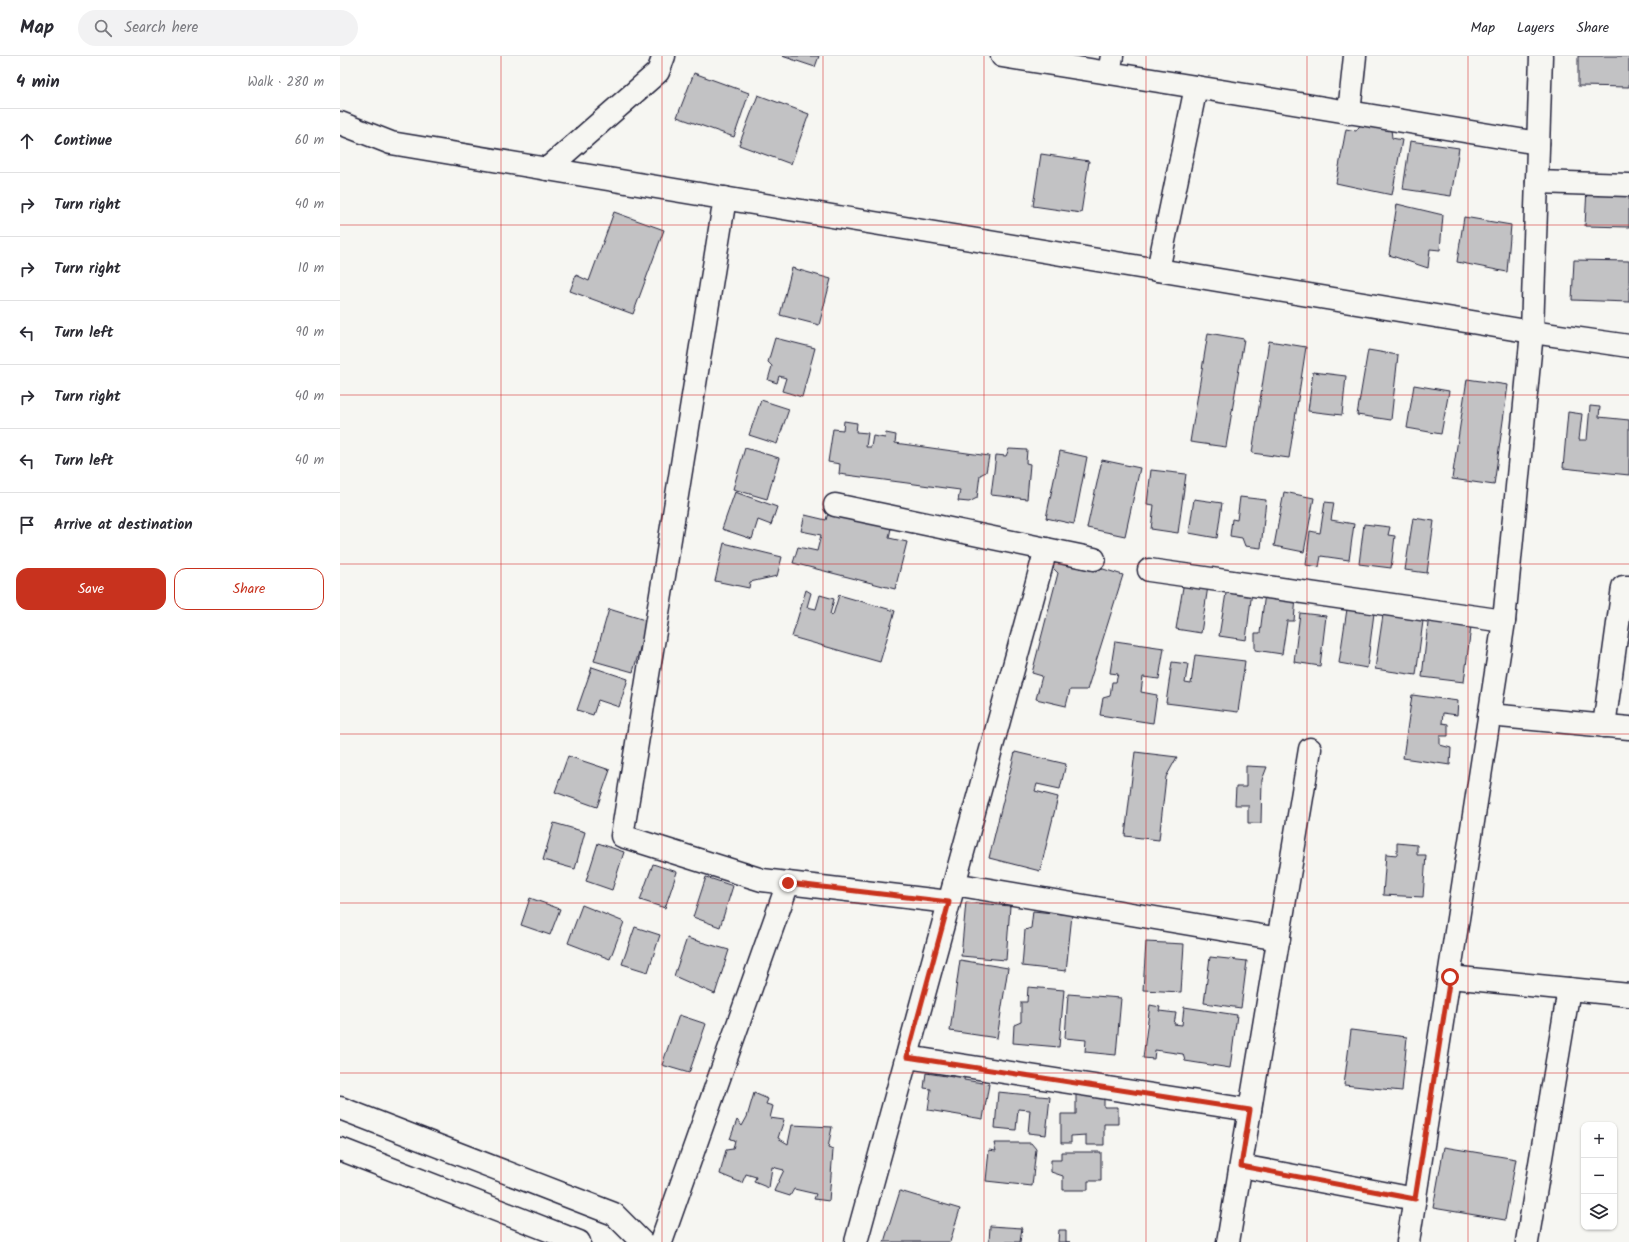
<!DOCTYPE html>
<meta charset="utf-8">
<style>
:root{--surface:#fff;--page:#f2f2f3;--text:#2b2b33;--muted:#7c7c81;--line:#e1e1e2;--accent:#c8321e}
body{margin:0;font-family:Kalam,sans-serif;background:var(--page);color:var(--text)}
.controls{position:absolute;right:12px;bottom:12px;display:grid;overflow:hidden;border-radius:8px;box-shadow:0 1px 3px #0004}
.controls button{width:36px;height:36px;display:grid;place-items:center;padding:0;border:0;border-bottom:1px solid var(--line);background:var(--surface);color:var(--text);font:20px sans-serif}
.stop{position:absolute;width:12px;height:12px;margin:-9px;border:3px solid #c8321e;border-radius:50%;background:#fff}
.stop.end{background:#c8321e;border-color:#fff;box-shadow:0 1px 4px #0008}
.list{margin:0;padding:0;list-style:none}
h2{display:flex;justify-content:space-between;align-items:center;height:52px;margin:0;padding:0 16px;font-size:17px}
h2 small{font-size:13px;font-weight:400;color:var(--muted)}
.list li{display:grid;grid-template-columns:26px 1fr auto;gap:12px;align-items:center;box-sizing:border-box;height:64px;padding:0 16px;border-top:1px solid var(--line)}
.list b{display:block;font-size:15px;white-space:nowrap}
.list em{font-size:13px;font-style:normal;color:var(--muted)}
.actions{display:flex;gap:8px;padding:12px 16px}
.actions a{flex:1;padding:9px 0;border:1px solid var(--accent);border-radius:12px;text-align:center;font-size:14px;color:var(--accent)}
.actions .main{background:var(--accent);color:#fff}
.icon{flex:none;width:22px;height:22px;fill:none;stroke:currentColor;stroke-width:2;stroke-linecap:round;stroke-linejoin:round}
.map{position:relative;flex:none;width:1289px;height:1186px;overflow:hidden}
header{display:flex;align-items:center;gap:24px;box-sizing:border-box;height:56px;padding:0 20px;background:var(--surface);border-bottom:1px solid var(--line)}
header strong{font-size:19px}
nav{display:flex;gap:22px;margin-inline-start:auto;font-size:14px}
.search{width:280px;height:36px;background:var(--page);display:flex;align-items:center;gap:10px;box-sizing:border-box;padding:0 14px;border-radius:22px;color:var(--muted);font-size:15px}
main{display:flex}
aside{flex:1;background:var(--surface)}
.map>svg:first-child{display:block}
.building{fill:#c2c2c4;stroke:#22223b}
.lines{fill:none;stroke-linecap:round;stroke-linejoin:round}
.street-casing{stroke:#22223b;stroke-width:25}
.secondary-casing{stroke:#22223b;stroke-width:25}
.street{stroke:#f6f6f2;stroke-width:22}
.secondary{stroke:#f6f6f2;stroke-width:22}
.route{stroke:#c8321e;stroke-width:5}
.grid{fill:none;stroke:#d62828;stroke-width:1;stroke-opacity:0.55}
</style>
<header>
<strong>Map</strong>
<div class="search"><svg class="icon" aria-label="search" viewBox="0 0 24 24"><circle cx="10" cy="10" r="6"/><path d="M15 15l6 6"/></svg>Search here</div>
<nav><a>Map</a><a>Layers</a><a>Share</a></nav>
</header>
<main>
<aside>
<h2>4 min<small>Walk · 280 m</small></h2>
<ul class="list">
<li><svg class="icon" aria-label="ahead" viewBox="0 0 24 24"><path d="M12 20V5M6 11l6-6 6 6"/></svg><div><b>Continue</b></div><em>60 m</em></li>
<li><svg class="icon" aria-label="right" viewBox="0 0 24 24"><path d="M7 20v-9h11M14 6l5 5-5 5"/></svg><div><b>Turn right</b></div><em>40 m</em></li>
<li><svg class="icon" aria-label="right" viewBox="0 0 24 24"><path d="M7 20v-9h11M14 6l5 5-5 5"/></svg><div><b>Turn right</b></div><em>10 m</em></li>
<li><svg class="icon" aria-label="left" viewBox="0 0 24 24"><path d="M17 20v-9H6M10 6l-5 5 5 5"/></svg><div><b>Turn left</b></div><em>90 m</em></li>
<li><svg class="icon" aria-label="right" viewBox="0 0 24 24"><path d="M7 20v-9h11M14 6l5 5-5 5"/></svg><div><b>Turn right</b></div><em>40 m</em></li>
<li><svg class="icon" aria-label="left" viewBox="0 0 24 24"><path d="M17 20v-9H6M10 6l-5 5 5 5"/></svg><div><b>Turn left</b></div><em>40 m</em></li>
<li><svg class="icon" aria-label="arrive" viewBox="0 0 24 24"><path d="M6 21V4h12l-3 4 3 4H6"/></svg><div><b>Arrive at destination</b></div></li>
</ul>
<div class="actions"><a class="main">Save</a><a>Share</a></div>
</aside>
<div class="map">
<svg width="1289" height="1186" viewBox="0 0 1289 1186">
<rect width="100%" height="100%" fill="#f6f6f2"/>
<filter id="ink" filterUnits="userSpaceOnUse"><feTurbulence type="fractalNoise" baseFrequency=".025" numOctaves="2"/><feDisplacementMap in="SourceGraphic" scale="8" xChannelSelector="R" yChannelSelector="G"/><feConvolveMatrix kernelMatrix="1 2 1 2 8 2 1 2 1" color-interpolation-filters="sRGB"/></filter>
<g filter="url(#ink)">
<!-- building -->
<g class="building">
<path d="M442 0H479L475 11Z"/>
<path d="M1238 0H1289V31L1238 30Z"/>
<path d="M354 17 409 37 394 81 337 61Z"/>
<path d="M418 39 469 58 451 108 399 89Z"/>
<path d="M1021 68 1051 73 1052 82 1062 84 1052 139 996 127 1006 73 1016 75Z"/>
<path d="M1070 85 1119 92 1111 140 1063 133Z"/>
<path d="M701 98 749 105 741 157 693 150Z"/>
<path d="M1247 132 1289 133V171L1245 170Z"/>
<path d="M1057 148 1103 159 1100 194 1090 193 1088 212 1049 199Z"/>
<path d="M274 156 324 174 293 258 230 235 236 219 249 225Z"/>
<path d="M1124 161 1171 169 1167 216 1117 206Z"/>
<path d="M1234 204 1289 205V246L1232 244Z"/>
<path d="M452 212 491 223 479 269 440 259Z"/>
<path d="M868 277 904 283 886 391 850 386Z"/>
<path d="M435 282 475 292 462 341 442 335 446 322 439 320 437 327 428 324 432 310 428 306Z"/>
<path d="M929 285 966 291 949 402 912 397Z"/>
<path d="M1028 294 1058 299 1051 364 1017 359Z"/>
<path d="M973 316 1006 320 1002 359 968 355Z"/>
<path d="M1127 323 1168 329 1154 429 1112 423Z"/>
<path d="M1074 329 1109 335 1101 378 1067 372Z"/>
<path d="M421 344 449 353 437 388 409 379Z"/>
<path d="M1250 350 1260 351 1259 361 1289 364V419L1223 412 1228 356 1242 358 1239 384H1247Z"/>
<path d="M504 365 517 367 516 376 528 377 526 391H531L533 380 545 382 546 377 556 379 555 387 649 400 646 416 640 419 637 442 629 446 618 445 620 434 499 418 500 408 488 406 493 373 503 374Z"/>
<path d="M405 392 439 402 427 443 393 433Z"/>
<path d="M669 393 687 394 686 407 690 408 687 443 651 439 656 399 666 400Z"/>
<path d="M720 395 747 401 734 468 706 462Z"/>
<path d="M762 404 800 412 785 480 747 472Z"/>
<path d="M811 414 846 418 838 477 811 473 814 449 807 448Z"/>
<path d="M395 436 437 451 431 469 418 464 412 483 382 473Z"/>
<path d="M944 436 974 442 964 496 934 490Z"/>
<path d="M900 441 926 444 921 492 905 490 902 482 890 480 892 463 897 464Z"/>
<path d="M854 443 882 447 877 482 849 477Z"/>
<path d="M985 446 994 447 991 464 1014 468 1009 504 981 500 979 511 966 509 970 475 980 477Z"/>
<path d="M488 457 551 472 549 482 567 486 555 533 453 507 458 491 477 495 481 479 461 475 465 459 486 464Z"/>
<path d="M1073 462 1094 465 1087 517 1065 514Z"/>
<path d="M1024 468 1050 471 1048 479 1055 480 1051 512 1019 508Z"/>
<path d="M384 487 442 501 437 520 410 526 409 532 375 525Z"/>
<path d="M717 499 783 519 747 634H730L726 650 696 643 702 620 692 617 718 517 713 512Z"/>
<path d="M844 525 868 530 861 577 836 573Z"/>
<path d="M887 531 912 535 906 584 879 580Z"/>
<path d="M466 534 471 537 467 551 476 553 480 539 494 543 490 558 493 559 499 539 555 555 540 606 452 581Z"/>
<path d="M925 537 956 541 954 565H947L942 598 915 594V577H920Z"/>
<path d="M269 553 308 565 293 616 254 605Z"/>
<path d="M1007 553 1034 557 1027 612 999 607Z"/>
<path d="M960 557 986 560 980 610 954 606Z"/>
<path d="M1089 558 1132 563 1124 626 1082 621Z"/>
<path d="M1043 559 1083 565 1076 619 1035 613Z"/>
<path d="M775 585 824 592 819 623 803 621 801 636 817 639 813 667 760 659 763 642 770 640 772 626H776L778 618 770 617Z"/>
<path d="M855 599 905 605 898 656 826 647 832 606 848 608 845 627 851 628Z"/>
<path d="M252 611 288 623 279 651 258 644 253 659 237 654Z"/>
<path d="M1072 639 1118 645 1117 659 1103 657 1102 667 1108 668V680H1100V689L1111 692 1110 709 1063 702Z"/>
<path d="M675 696 726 708 720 733 697 728 695 735 718 741 700 815 649 802Z"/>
<path d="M795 696 837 701 826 721 819 784 785 780Z"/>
<path d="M228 700 270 714 257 751 215 736Z"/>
<path d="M906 710 927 711 922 724 921 767H908V749H895L896 731H906Z"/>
<path d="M214 767 245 776 235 813 203 804Z"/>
<path d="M258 787 284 796 272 834 246 825Z"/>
<path d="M1057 787 1077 789V799H1086L1083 841 1043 839 1046 798 1057 799Z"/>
<path d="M313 808 337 816 325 852 300 844Z"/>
<path d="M366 821 393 830 380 871 353 861Z"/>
<path d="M190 842 220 853 210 879 181 869Z"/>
<path d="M626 846 670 850 666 904 621 900Z"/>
<path d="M242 849 284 866 270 903 228 887Z"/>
<path d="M693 855 732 859 726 915 682 910 685 874 691 872Z"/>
<path d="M295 871 320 879 308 916 282 908Z"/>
<path d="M347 882 389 894 375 938 334 920Z"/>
<path d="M806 886 844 888 841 936 803 934Z"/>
<path d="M870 901 907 905 901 952 864 947Z"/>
<path d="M620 904 668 912 657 982 610 975Z"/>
<path d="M688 931 724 934 719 991 673 987 674 969 681 966V946H687Z"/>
<path d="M728 938 781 942 776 999 745 996 746 984 725 982Z"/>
<path d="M810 949 820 951 819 955 836 957 834 968 842 969 844 951 897 959 890 1012 845 1005 843 998 815 994 814 1003 803 1002Z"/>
<path d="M339 959 366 968 349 1017 322 1009Z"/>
<path d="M1011 974 1067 981 1062 1035 1004 1029Z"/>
<path d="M614 1014 625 1016 624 1024 649 1028 643 1063 588 1054 591 1033 584 1032 586 1017 613 1021Z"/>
<path d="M736 1035H764V1051H778V1068H764V1089H746V1079L731 1080V1087H721V1058H736Z"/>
<path d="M658 1036 710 1041 706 1079 688 1077 690 1054 678 1053 676 1074 655 1072Z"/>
<path d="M414 1037 428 1043 426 1048 433 1050 430 1062 444 1064 438 1082 448 1088 452 1069 492 1071 488 1092 493 1094 489 1145 474 1143 476 1138 454 1133 450 1140 434 1135 444 1114 432 1111 429 1132 414 1126 416 1121 406 1118 402 1127 380 1118 386 1094 393 1093 395 1084 390 1083 397 1064 402 1070 407 1061Z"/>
<path d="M654 1087H691L696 1093 692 1130 646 1125 649 1094 656 1095Z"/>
<path d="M1104 1091 1176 1103 1165 1164 1093 1152Z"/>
<path d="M721 1096H761V1125H748V1134H723V1120L711 1116V1104H721Z"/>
<path d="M560 1135 620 1153 610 1186H544Z"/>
<path d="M650 1170 682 1172 680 1186H649Z"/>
<path d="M719 1174H726V1186H730H718Z"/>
</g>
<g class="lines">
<!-- street casing -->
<g class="street-casing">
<g id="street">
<path d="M662 0 769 17"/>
<path d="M772 0 769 17 856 31 818 214"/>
<path d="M856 31 1198 87"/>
<path d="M1009 57 1015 0"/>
<path d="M207 113 318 16 324 0"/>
<path d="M1197 126 1289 129"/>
<path d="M385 142 282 780 422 824 609 846"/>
<path d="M495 449 754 503"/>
<path d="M809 514 1164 565"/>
<path d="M1149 659 1289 672"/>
<path d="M1264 670 1283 531H1289"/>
<path d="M614 828 939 883"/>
<path d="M1110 921 1289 939"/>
<path d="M567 1001 910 1054"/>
<path d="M901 1110 1075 1143"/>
<path d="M321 1186 448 827"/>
<path d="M516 1186 706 493"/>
<path d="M888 1186 970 693"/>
<path d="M1187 1186 1229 933"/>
</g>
</g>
<!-- secondary casing -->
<g class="secondary-casing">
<g id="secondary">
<path d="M0 67 51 87 1192 276 1289 290"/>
<path d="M0 1052 274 1158 302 1186"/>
<path d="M0 1093 239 1186"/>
<path d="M1068 1186 1164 565 1192 276 1201 0"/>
</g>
</g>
<!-- street -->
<use href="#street" class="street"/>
<!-- secondary -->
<use href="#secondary" class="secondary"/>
</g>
</g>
<g class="lines" filter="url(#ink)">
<!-- route -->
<path class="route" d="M448 827 609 846 567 1001 910 1054 901 1110 1075 1143 1110 921"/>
</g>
<!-- grid -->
<path class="grid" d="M161 0V1186M322 0V1186M483 0V1186M644 0V1186M806 0V1186M967 0V1186M1128 0V1186M0 169H1289M0 339H1289M0 508H1289M0 678H1289M0 847H1289M0 1017H1289"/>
</svg>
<div class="controls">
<button>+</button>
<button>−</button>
<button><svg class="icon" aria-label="layers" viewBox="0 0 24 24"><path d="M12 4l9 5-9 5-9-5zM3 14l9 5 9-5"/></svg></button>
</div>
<div class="stop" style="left:1110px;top:921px"></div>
<div class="stop end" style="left:448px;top:827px"></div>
</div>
</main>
